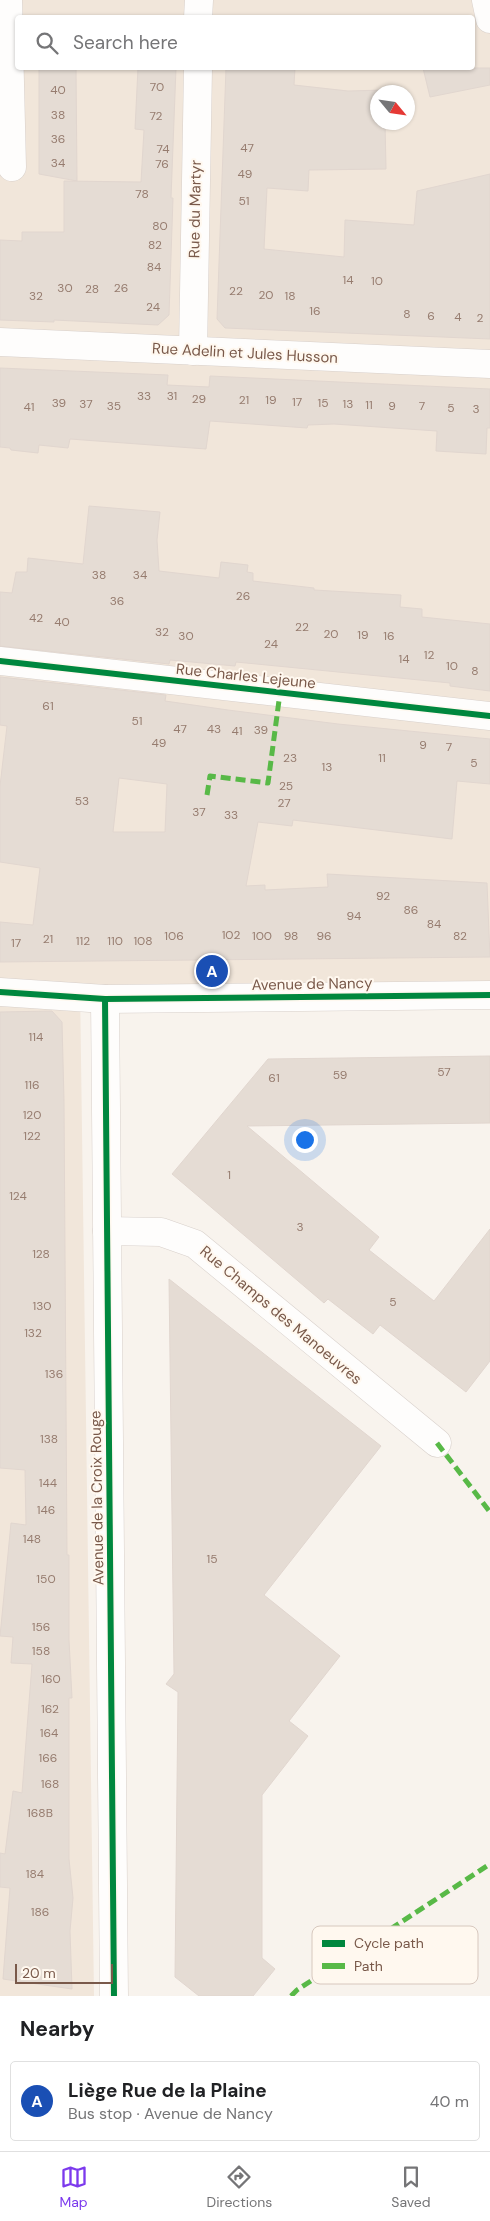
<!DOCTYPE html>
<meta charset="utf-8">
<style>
:root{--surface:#fff;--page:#f2f2f2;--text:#202124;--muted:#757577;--line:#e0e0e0;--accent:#7c3aed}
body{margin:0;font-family:"DM Sans",sans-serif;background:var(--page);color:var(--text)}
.compass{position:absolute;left:370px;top:85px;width:45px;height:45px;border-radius:50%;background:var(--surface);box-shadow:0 1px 4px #0004;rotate:119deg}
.scale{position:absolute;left:15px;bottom:12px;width:98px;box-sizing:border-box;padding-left:5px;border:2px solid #79594a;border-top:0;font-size:14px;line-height:18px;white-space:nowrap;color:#79594a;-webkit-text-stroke:4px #fff8ef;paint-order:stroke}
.you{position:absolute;left:304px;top:1139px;width:18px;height:18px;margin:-12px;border:4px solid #fff;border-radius:50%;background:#1a73e8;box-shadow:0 0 0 8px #1a73e833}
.badge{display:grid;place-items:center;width:32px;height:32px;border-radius:50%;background:var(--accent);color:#fff;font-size:16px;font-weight:700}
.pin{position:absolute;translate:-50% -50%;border:2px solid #fff;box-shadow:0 1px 5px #0006}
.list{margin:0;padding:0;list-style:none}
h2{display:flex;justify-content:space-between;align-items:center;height:65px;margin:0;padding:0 20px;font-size:21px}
h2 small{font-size:16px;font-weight:400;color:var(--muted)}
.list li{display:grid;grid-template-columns:32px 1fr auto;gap:15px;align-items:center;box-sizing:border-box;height:80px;margin:0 10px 10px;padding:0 10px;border:1px solid var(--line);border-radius:5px}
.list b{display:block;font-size:19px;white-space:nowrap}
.list p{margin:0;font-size:16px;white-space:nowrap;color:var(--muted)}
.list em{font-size:16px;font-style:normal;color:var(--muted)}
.icon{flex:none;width:28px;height:28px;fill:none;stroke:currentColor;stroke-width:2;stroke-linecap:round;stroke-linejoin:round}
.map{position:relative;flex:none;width:490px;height:1996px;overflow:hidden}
.search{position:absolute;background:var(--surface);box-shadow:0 1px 4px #0004;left:15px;right:15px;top:15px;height:55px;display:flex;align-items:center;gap:12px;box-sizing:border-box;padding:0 18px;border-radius:5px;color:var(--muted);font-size:19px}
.sheet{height:155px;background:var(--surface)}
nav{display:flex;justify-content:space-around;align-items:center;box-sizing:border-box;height:70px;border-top:1px solid var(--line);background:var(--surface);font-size:14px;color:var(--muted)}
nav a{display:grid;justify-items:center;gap:2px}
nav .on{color:var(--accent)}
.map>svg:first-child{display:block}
.residential{fill:#f1e6da;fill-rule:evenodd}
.building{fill:#e5dcd4;stroke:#e1d6cf;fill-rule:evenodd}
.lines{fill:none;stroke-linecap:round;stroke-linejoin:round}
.street-casing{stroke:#d8d0cb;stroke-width:29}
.street{stroke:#fefdfc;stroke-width:28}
.quiet{stroke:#58b947;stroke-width:5;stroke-dasharray:10 5;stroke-linecap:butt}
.cycleway-casing{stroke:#fff8ef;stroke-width:9}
.cycleway{stroke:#00873e;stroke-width:6}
.labels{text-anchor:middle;stroke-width:4;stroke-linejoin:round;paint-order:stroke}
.number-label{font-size:12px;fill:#967c6f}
.street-label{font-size:15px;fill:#79594a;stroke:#fff8ef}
.key{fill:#fff8ef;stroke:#d7c8be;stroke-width:1}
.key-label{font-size:14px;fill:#79594a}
</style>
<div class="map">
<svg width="490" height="1996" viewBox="0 0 490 1996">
<rect width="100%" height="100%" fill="#f8f3ed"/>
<!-- residential -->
<path class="residential" d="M0 0H490V990L80 986 94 1996H0ZM18 18H472V68H18ZM378 92H408V122H378Z"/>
<!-- building -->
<g class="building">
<path d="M39 68H76L77 181 39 174Z"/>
<path d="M138 68H176L171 198H173L169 315 158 325 54 320V322L0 320V240L22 241V232H64V181L141 182 144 130 135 129Z"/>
<path d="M226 68H295L294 85 348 91 384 90V92H378V122H385L386 169 309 170 308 191 267 188 264 249 344 257 345 220 414 225 417 191 490 174V339L225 328 217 319Z"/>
<path d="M423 68H490V85L430 97Z"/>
<path d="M0 368 168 375 167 385 209 387 210 376 490 389V428H487L486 454 436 451 437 431 334 424 308 425 307 428 210 421 206 449 70 439 68 448 39 445 38 453 11 450 10 448 0 447Z"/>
<path d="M89 506 160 512 157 540 159 571 219 578 221 562 248 565 247 572 253 573V581L314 588V590L401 595 400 607 422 609V617L490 624V691L450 686V683L236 662 235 666 170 660 169 664 0 646V592L12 593 16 572H27L28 558 83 564Z"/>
<path d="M0 677 166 695 165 701 228 710 338 724 490 739V784L457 781 452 839 293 820 292 826 258 822 246 886 265 885V890L328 887 327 874 487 883 490 957 0 962V922L33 925 40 868 0 862V786L7 726 0 725ZM119 778 167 784 165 832H113Z"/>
<path d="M52 1011 62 1022 64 1101 67 1555H69V1640L72 1698H69V1859L73 1898 70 1931 72 1989 3 1979 10 1888 0 1887V1853L5 1854 13 1791 22 1793 32 1664 11 1663 13 1637 0 1636 11 1523 26 1525 25 1470 0 1468V1012Z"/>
<path d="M490 1056V1123L247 1126 379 1237 369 1250 434 1301 490 1229V1361L466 1392 380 1325 373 1334 328 1299 324 1303 172 1174 268 1059Z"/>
<path d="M169 1279 381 1446 264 1595 340 1656 289 1721 308 1736 262 1795V1958L275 1969 253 1996H199L175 1977 178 1692 166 1684 174 1674Z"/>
</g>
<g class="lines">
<!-- street casing -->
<g class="street-casing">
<g id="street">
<path d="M8 0 12 167"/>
<path d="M486 0 490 19"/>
<path d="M198 18 199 0"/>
<path d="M0 342 490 364"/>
<path d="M193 351 198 68"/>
<path d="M0 661 490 716"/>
<path d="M0 992 105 999 490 995"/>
<path d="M105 999 114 1996"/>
<path d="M107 1231 161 1232 195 1244 437 1443"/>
</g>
</g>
<!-- street -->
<use href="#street" class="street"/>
<!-- quiet -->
<g class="quiet">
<path d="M207 795 210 776 268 783 280 693"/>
<path d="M437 1443 490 1512"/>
<path d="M291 1996 297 1990 490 1864"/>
</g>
<!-- cycleway casing -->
<g class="cycleway-casing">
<g id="cycleway">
<path d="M0 661 490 716"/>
<path d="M0 992 105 999 490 995"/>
<path d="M105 999 114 1996"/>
</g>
</g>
<!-- cycleway -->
<use href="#cycleway" class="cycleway"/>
</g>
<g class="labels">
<!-- number labels -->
<g class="number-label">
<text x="157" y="91">70</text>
<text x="58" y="94">40</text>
<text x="58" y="119">38</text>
<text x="156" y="120">72</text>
<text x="58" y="143">36</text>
<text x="247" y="152">47</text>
<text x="163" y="153">74</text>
<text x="58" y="167">34</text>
<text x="162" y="168">76</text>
<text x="245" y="178">49</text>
<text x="142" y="198">78</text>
<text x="244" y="205">51</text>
<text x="160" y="230">80</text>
<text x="155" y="249">82</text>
<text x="154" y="271">84</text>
<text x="348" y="284">14</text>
<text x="377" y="285">10</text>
<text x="65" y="292">30</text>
<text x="121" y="292">26</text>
<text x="92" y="293">28</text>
<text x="236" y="295">22</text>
<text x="266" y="299">20</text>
<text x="36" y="300">32</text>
<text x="290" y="300">18</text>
<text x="153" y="311">24</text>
<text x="315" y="315">16</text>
<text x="407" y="318">8</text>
<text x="431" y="320">6</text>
<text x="458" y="321">4</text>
<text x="480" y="322">2</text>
<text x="144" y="400">33</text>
<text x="172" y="400">31</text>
<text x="199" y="403">29</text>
<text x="244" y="404">21</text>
<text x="271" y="404">19</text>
<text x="297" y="406">17</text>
<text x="59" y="407">39</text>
<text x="323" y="407">15</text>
<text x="86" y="408">37</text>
<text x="348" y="408">13</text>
<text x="369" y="409">11</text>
<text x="114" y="410">35</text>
<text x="392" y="410">9</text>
<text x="422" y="410">7</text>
<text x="29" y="411">41</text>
<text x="451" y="412">5</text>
<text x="476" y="413">3</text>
<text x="99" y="579">38</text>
<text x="140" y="579">34</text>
<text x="243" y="600">26</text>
<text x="117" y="605">36</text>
<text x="36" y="622">42</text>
<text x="62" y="626">40</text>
<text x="302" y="631">22</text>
<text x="162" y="636">32</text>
<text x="331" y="638">20</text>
<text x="363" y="639">19</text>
<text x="186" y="640">30</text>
<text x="389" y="640">16</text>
<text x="271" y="648">24</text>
<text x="429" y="659">12</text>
<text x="404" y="663">14</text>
<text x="452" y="670">10</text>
<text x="475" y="675">8</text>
<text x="48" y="710">61</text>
<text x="137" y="725">51</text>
<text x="180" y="733">47</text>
<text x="214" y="733">43</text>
<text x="261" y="734">39</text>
<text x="237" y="735">41</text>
<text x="159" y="747">49</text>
<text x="423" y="749">9</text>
<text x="449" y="751">7</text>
<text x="290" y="762">23</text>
<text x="382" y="762">11</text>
<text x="474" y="767">5</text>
<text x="327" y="771">13</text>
<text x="286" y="790">25</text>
<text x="82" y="805">53</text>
<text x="284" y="807">27</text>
<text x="199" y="816">37</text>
<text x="231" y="819">33</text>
<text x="383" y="900">92</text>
<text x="411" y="914">86</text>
<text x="354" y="920">94</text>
<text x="434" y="928">84</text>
<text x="231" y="939">102</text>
<text x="174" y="940">106</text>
<text x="262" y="940">100</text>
<text x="291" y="940">98</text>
<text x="324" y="940">96</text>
<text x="460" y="940">82</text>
<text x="48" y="943">21</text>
<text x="83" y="945">112</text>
<text x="115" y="945">110</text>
<text x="143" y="945">108</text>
<text x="16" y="947">17</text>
<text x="36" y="1041">114</text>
<text x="444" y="1076">57</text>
<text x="340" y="1079">59</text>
<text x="274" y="1082">61</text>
<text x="32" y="1089">116</text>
<text x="32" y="1119">120</text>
<text x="32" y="1140">122</text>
<text x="229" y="1179">1</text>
<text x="18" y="1200">124</text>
<text x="300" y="1231">3</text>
<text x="41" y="1258">128</text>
<text x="393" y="1306">5</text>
<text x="42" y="1310">130</text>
<text x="33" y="1337">132</text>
<text x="54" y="1378">136</text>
<text x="49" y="1443">138</text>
<text x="48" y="1487">144</text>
<text x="46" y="1514">146</text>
<text x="32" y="1543">148</text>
<text x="212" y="1563">15</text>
<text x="46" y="1583">150</text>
<text x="41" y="1631">156</text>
<text x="41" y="1655">158</text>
<text x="51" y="1683">160</text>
<text x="50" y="1713">162</text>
<text x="49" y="1737">164</text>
<text x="48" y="1762">166</text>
<text x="50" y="1788">168</text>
<text x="40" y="1817">168B</text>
<text x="35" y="1878">184</text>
<text x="40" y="1916">186</text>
</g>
<!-- street labels -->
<g class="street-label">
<text transform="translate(195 209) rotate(-89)" y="5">Rue du Martyr</text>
<text transform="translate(245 353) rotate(3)" y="5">Rue Adelin et Jules Husson</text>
<text transform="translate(246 676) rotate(6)" y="5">Rue Charles Lejeune</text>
<text transform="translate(312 984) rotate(-1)" y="5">Avenue de Nancy</text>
<text transform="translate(281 1315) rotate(40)" y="5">Rue Champs des Manoeuvres</text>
<text transform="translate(97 1498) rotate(-91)" y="5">Avenue de la Croix Rouge</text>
</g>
</g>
<!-- legend -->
<rect x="312" y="1926" width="166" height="58" rx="8" class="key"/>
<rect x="322" y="1940" width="23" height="7" fill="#00873e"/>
<rect x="322" y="1963" width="23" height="6" fill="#58b947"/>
<g class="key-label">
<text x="354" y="1948">Cycle path</text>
<text x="354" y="1971">Path</text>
</g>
</svg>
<svg class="compass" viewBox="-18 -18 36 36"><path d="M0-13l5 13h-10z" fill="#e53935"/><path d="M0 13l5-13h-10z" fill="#757577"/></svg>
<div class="scale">20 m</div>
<div class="you"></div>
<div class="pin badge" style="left:212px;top:971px;background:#1a4fb4">A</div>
<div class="search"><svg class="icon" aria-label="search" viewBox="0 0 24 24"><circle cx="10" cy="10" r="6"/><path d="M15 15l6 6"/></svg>Search here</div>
</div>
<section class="sheet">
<h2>Nearby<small></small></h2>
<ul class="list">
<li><span class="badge" style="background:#1a4fb4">A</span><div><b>Liège Rue de la Plaine</b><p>Bus stop · Avenue de Nancy</p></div><em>40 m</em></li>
</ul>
</section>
<nav>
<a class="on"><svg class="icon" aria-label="map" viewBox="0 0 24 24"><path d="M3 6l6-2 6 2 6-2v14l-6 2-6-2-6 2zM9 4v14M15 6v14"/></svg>Map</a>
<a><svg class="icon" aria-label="directions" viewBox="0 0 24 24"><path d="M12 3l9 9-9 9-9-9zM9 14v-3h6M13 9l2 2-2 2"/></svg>Directions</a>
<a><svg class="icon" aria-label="saved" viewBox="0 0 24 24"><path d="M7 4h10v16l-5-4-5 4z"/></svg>Saved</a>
</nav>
